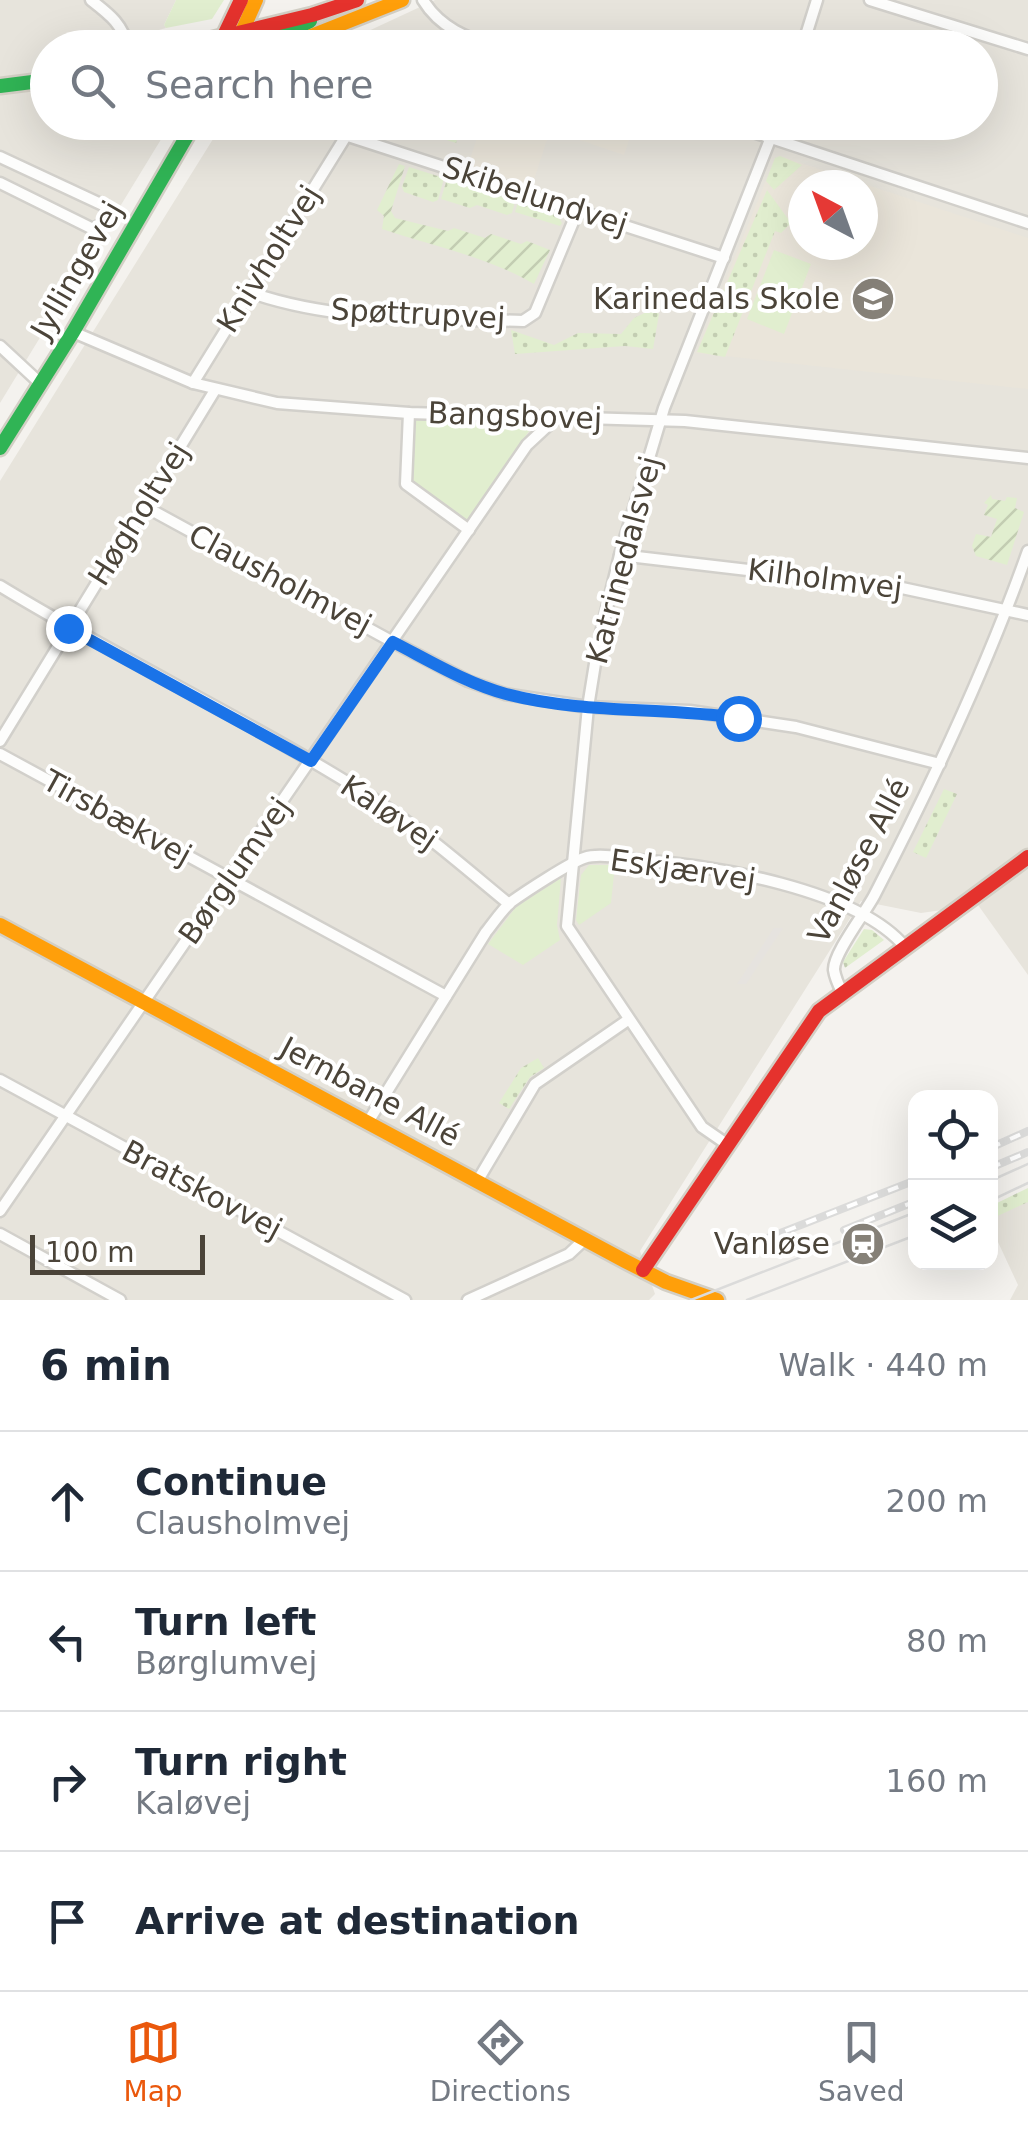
<!DOCTYPE html>
<meta charset="utf-8">
<style>
:root{--surface:#fff;--page:#f6f6f7;--text:#1f2937;--muted:#747a83;--line:#e0e1e3;--accent:#ea580c}
body{margin:0;font-family:"DejaVu Sans",sans-serif;background:var(--page);color:var(--text)}
.controls{position:absolute;right:30px;bottom:30px;display:grid;overflow:hidden;border-radius:20px;box-shadow:0 10px 40px #0002}
.controls button{width:90px;height:90px;display:grid;place-items:center;padding:0;border:0;border-bottom:2px solid var(--line);background:var(--surface);color:var(--text);font:50px sans-serif}
.compass{position:absolute;left:788px;top:170px;width:90px;height:90px;border-radius:50%;background:var(--surface);box-shadow:0 10px 40px #0002;rotate:319deg}
.scale{position:absolute;left:30px;bottom:25px;width:175px;box-sizing:border-box;padding-left:10px;border:5px solid #4b4439;border-top:0;font-size:28px;line-height:35px;white-space:nowrap;color:#4b4439;-webkit-text-stroke:8px #fff;paint-order:stroke}
.stop{position:absolute;width:30px;height:30px;margin:-22px;border:8px solid #1a73e8;border-radius:50%;background:#fff}
.stop.end{background:#1a73e8;border-color:#fff;box-shadow:0 2px 10px #0008}
.list{margin:0;padding:0;list-style:none}
h2{display:flex;justify-content:space-between;align-items:center;height:130px;margin:0;padding:0 40px;font-size:42px}
h2 small{font-size:32px;font-weight:400;color:var(--muted)}
.list li{display:grid;grid-template-columns:65px 1fr auto;gap:30px;align-items:center;box-sizing:border-box;height:140px;padding:0 40px;border-top:2px solid var(--line)}
.list b{display:block;font-size:38px;white-space:nowrap}
.list p{margin:0;font-size:32px;white-space:nowrap;color:var(--muted)}
.list em{font-size:32px;font-style:normal;color:var(--muted)}
.icon{flex:none;width:55px;height:55px;fill:none;stroke:currentColor;stroke-width:2;stroke-linecap:round;stroke-linejoin:round}
.map{position:relative;flex:none;width:1028px;height:1300px;overflow:hidden}
.search{position:absolute;background:var(--surface);box-shadow:0 10px 40px #0002;left:30px;right:30px;top:30px;height:110px;display:flex;align-items:center;gap:25px;box-sizing:border-box;padding:0 35px;border-radius:55px;color:var(--muted);font-size:38px}
.sheet{height:690px;background:var(--surface)}
nav{display:flex;justify-content:space-around;align-items:center;box-sizing:border-box;height:140px;border-top:2px solid var(--line);background:var(--surface);font-size:28px;color:var(--muted)}
nav a{display:grid;justify-items:center;gap:5px}
nav .on{color:var(--accent)}
.map>svg:first-child{display:block}
.residential{fill:#e7e4dc;fill-rule:evenodd}
.education{fill:#eae5da;fill-rule:evenodd}
.grass{fill:url(#grass-dots)}
.park{fill:#e1eecf}
.garden{fill:url(#garden-furrows)}
.parking{fill:#e6e3df}
.lines{fill:none;stroke-linecap:round;stroke-linejoin:round}
.street-casing{stroke:#d2d0cb;stroke-width:15}
.fast-casing{stroke:#d3cfc5;stroke-width:19}
.slow-casing{stroke:#d3cfc5;stroke-width:19}
.jam-casing{stroke:#d3cfc5;stroke-width:19}
.street{stroke:#fdfdfc;stroke-width:10}
.fast{stroke:#30b455;stroke-width:14}
.slow{stroke:#ff9f0a;stroke-width:14}
.jam{stroke:#e5322d;stroke-width:14}
.tram{stroke:#dbdbda;stroke-width:2.5}
.rail-casing{stroke:#dbdbda;stroke-width:8}
.rail{stroke:#fff;stroke-width:4;stroke-dasharray:11;stroke-linecap:butt}
.route{stroke:#1a73e8;stroke-width:12}
.labels{text-anchor:middle;stroke-width:8;stroke-linejoin:round;paint-order:stroke}
.street-label{font-size:30px;fill:#4b4439;stroke:#fff}
.poi-label{font-size:30px;fill:#4b4439;stroke:#fff;text-anchor:end}
</style>
<div class="map">
<svg width="1028" height="1300" viewBox="0 0 1028 1300">
<defs>
<pattern id="grass-dots" width="8" height="8" patternUnits="userSpaceOnUse" patternTransform="scale(2.5)"><rect width="8" height="8" fill="#e1eecf"/><path d="M2 2h.1M6 6h.1" fill="none" stroke="#c3cdb2" stroke-width="1.8" stroke-linecap="round"/></pattern>
<pattern id="garden-furrows" width="10" height="10" patternUnits="userSpaceOnUse" patternTransform="scale(2.5)"><rect width="10" height="10" fill="#e1eecf"/><path d="M-1 1l2-2M0 10L10 0M9 11l2-2" fill="none" stroke="#c3cdb2"/></pattern>
</defs>
<rect width="100%" height="100%" fill="#f4f2ee"/>
<!-- residential -->
<g class="residential">
<path d="M0 0H176L164 25 166 28 148 33 154 47 48 48V122L171 123 0 403Z"/>
<path d="M435 0H1028V975L978 905 921 913 861 901 640 1251 655 1294 649 1300H0V481L223 123 980 122V48L334 47ZM803 185H863V245H803Z"/>
<path d="M1028 1195V1300H1010L1018 1285 991 1227 990 1212Z"/>
</g>
<!-- education -->
<g class="education">
<path d="M482 123V122L635 123 624 155 550 130 532 186 468 165Z"/>
<path d="M780 156 1028 238V389L696 353 775 158ZM803 185H863V245H803Z"/>
</g>
<!-- grass -->
<g class="grass">
<path d="M780 156 802 165 774 190 766 181 775 158Z"/>
<path d="M409 167 444 178 438 200 433 202 404 192 402 187Z"/>
<path d="M447 179 515 201 512 213 507 215 477 205 470 208 441 199Z"/>
<path d="M767 190 791 223 781 233 775 231 725 357 697 352Z"/>
<path d="M518 202 558 216 562 223 560 226 515 212Z"/>
<path d="M655 308 659 314 653 349 625 346 515 354 511 330 554 345 578 333 621 334 634 318Z"/>
<path d="M944 789 957 794 926 858 913 852Z"/>
<path d="M864 929 872 930 884 940 845 968 843 962Z"/>
<path d="M538 1058 544 1068 530 1077 509 1109 499 1103 521 1068Z"/>
<path d="M1028 1188V1202L991 1219V1206Z"/>
</g>
<!-- park -->
<g class="park">
<path d="M176 0H224L212 19 166 28 164 25Z"/>
<path d="M774 250 811 264 784 334 747 319Z"/>
<path d="M412 417 535 422 468 522 410 482Z"/>
<path d="M589 865H615L611 903 579 925 576 920 581 875Z"/>
<path d="M561 878 557 925 560 940 523 965 488 944 516 907Z"/>
</g>
<!-- garden -->
<g class="garden">
<path d="M394 123H463L456 143Z"/>
<path d="M399 164 405 166 391 211 395 218 448 231 454 228 485 238 491 234 521 244 527 241 550 250 534 284C488 257 433 246 382 229L384 216 377 210Z"/>
<path d="M991 495 992 499 1005 501 1007 497 1017 498 1015 508 1024 512 1007 565 976 556 972 546 976 534 991 537 997 519 984 515 988 505 984 503Z"/>
</g>
<!-- parking -->
<path class="parking" d="M774 928H783L746 984H737Z"/>
<g class="lines">
<!-- street casing -->
<g class="street-casing">
<g id="street">
<path d="M91 0C109 14 123 24 128 48"/>
<path d="M423 0C440 28 467 38 497 48"/>
<path d="M870 0 1028 49"/>
<path d="M802 48 817 0"/>
<path d="M305 122 724 258"/>
<path d="M723 122 1028 223"/>
<path d="M0 157 105 206 107 221"/>
<path d="M0 183 93 229 107 221"/>
<path d="M249 292C337 323 432 318 523 321L535 313 578 210"/>
<path d="M73 332 193 383 277 403 409 413 685 421 1028 458"/>
<path d="M0 346 41 384"/>
<path d="M193 383 346 136 351 122"/>
<path d="M409 413 406 484 469 530"/>
<path d="M144 506 393 642 468 681 505 694 588 707 690 711 796 727 940 764"/>
<path d="M620 555 902 588 1028 615"/>
<path d="M0 586C121 660 251 721 371 797 420 828 464 867 509 904"/>
<path d="M0 741 215 390"/>
<path d="M0 754 446 996"/>
<path d="M842 992C839 986 835 977 834 970 833 954 865 913 874 896 932 784 986 670 1028 551"/>
<path d="M0 1080 405 1300"/>
<path d="M368 1122 486 932C494 922 502 910 511 902 525 892 569 863 584 858 599 853 622 858 638 860 711 865 857 889 905 947"/>
<path d="M728 1145 702 1127 567 926 588 707 598 645 620 555 664 408 777 122"/>
<path d="M478 1180 535 1084 628 1020"/>
<path d="M0 1211 527 445 556 418"/>
<path d="M0 1234 120 1300"/>
<path d="M468 1300 569 1254 585 1239"/>
</g>
</g>
<!-- fast casing -->
<g class="fast-casing">
<g id="fast">
<path d="M236 48 291 31 310 21"/>
<path d="M0 86 48 80"/>
<path d="M0 448 73 332 195 122"/>
</g>
</g>
<!-- slow casing -->
<g class="slow-casing">
<g id="slow">
<path d="M240 36 256 0"/>
<path d="M281 48 402 0"/>
<path d="M0 925 625 1261 666 1282 717 1300"/>
</g>
</g>
<!-- jam casing -->
<g class="jam-casing">
<g id="jam">
<path d="M176 48 312 15 357 0"/>
<path d="M218 48 241 0"/>
<path d="M643 1270 819 1011 1028 857"/>
</g>
</g>
<!-- street -->
<use href="#street" class="street"/>
<!-- fast -->
<use href="#fast" class="fast"/>
<!-- slow -->
<use href="#slow" class="slow"/>
<!-- jam -->
<use href="#jam" class="jam"/>
<!-- tram -->
<g class="tram">
<path d="M990 1181 1028 1164"/>
<path d="M990 1201 1028 1183"/>
<path d="M691 1300 916 1212"/>
<path d="M747 1300 916 1235"/>
</g>
<!-- rail casing -->
<g class="rail-casing">
<g id="rail">
<path d="M990 1148 1028 1131"/>
<path d="M990 1168 1028 1152"/>
<path d="M844 1230 916 1201"/>
<path d="M765 1239 916 1180"/>
</g>
</g>
<!-- rail -->
<use href="#rail" class="rail"/>
</g>
<g class="lines">
<!-- route -->
<path class="route" d="M68 628 311 761 393 642C430 661 466 683 506 694 582 714 662 707 738 718"/>
</g>
<!-- icons -->
<defs>
<g id="school-disc" transform="scale(2.25)"><circle r="9.5" fill="#868178" stroke="#fff"/><path d="M0-5L7-2L0 1L-7-2ZM-4 1L0 2.5L4 1V4Q0 6-4 4Z" fill="#fff"/></g>
<g id="station-disc" transform="scale(2.25)"><circle r="9.5" fill="#868178" stroke="#fff"/><path d="M-3-6H3Q5-6 5-4V2Q5 4 3 4L4.5 6H3L1.5 4h-3L-3 6H-4.5L-3 4Q-5 4-5 2V-4Q-5-6-3-6ZM-3.5-4v3h7v-3ZM-3.5 1v1.5H-2V1ZM2 1v1.5H3.5V1Z" fill="#fff"/></g>
</defs>
<g fill-rule="evenodd">
<use href="#school-disc" x="873" y="299"/>
<use href="#station-disc" x="863" y="1244"/>
</g>
<g class="labels">
<!-- street labels -->
<g class="street-label">
<text transform="translate(535 196) rotate(18)" y="10">Skibelundvej</text>
<text transform="translate(269 259) rotate(-58)" y="10">Knivholtvej</text>
<text transform="translate(77 270) rotate(-60)" y="10">Jyllingevej</text>
<text transform="translate(418 314) rotate(3)" y="10">Spøttrupvej</text>
<text transform="translate(515 416) rotate(2)" y="10">Bangsbovej</text>
<text transform="translate(139 514) rotate(-58)" y="10">Høgholtvej</text>
<text transform="translate(624 560) rotate(-75)" y="10">Katrinedalsvej</text>
<text transform="translate(825 579) rotate(7)" y="10">Kilholmvej</text>
<text transform="translate(280 580) rotate(28)" y="10">Clausholmvej</text>
<text transform="translate(389 813) rotate(34)" y="10">Kaløvej</text>
<text transform="translate(117 818) rotate(29)" y="10">Tirsbækvej</text>
<text transform="translate(859 861) rotate(-62)" y="10">Vanløse Allé</text>
<text transform="translate(683 870) rotate(8)" y="10">Eskjærvej</text>
<text transform="translate(235 871) rotate(-55)" y="10">Børglumvej</text>
<text transform="translate(370 1092) rotate(28)" y="10">Jernbane Allé</text>
<text transform="translate(202 1190) rotate(28)" y="10">Bratskovvej</text>
</g>
<!-- poi labels -->
<g class="poi-label">
<text x="840" y="309">Karinedals Skole</text>
<text x="830" y="1254">Vanløse</text>
</g>
</g>
</svg>
<div class="controls">
<button><svg class="icon" aria-label="locate" viewBox="0 0 24 24"><circle cx="12" cy="12" r="6"/><path d="M12 2v4M12 18v4M2 12h4M18 12h4"/></svg></button>
<button><svg class="icon" aria-label="layers" viewBox="0 0 24 24"><path d="M12 4l9 5-9 5-9-5zM3 14l9 5 9-5"/></svg></button>
</div>
<svg class="compass" viewBox="-18 -18 36 36"><path d="M0-13l5 13h-10z" fill="#e53935"/><path d="M0 13l5-13h-10z" fill="#747a83"/></svg>
<div class="scale">100 m</div>
<div class="stop" style="left:738px;top:718px"></div>
<div class="stop end" style="left:68px;top:628px"></div>
<div class="search"><svg class="icon" aria-label="search" viewBox="0 0 24 24"><circle cx="10" cy="10" r="6"/><path d="M15 15l6 6"/></svg>Search here</div>
</div>
<section class="sheet">
<h2>6 min<small>Walk · 440 m</small></h2>
<ul class="list">
<li><svg class="icon" aria-label="ahead" viewBox="0 0 24 24"><path d="M12 20V5M6 11l6-6 6 6"/></svg><div><b>Continue</b><p>Clausholmvej</p></div><em>200 m</em></li>
<li><svg class="icon" aria-label="left" viewBox="0 0 24 24"><path d="M17 20v-9H6M10 6l-5 5 5 5"/></svg><div><b>Turn left</b><p>Børglumvej</p></div><em>80 m</em></li>
<li><svg class="icon" aria-label="right" viewBox="0 0 24 24"><path d="M7 20v-9h11M14 6l5 5-5 5"/></svg><div><b>Turn right</b><p>Kaløvej</p></div><em>160 m</em></li>
<li><svg class="icon" aria-label="arrive" viewBox="0 0 24 24"><path d="M6 21V4h12l-3 4 3 4H6"/></svg><div><b>Arrive at destination</b></div></li>
</ul>
</section>
<nav>
<a class="on"><svg class="icon" aria-label="map" viewBox="0 0 24 24"><path d="M3 6l6-2 6 2 6-2v14l-6 2-6-2-6 2zM9 4v14M15 6v14"/></svg>Map</a>
<a><svg class="icon" aria-label="directions" viewBox="0 0 24 24"><path d="M12 3l9 9-9 9-9-9zM9 14v-3h6M13 9l2 2-2 2"/></svg>Directions</a>
<a><svg class="icon" aria-label="saved" viewBox="0 0 24 24"><path d="M7 4h10v16l-5-4-5 4z"/></svg>Saved</a>
</nav>
